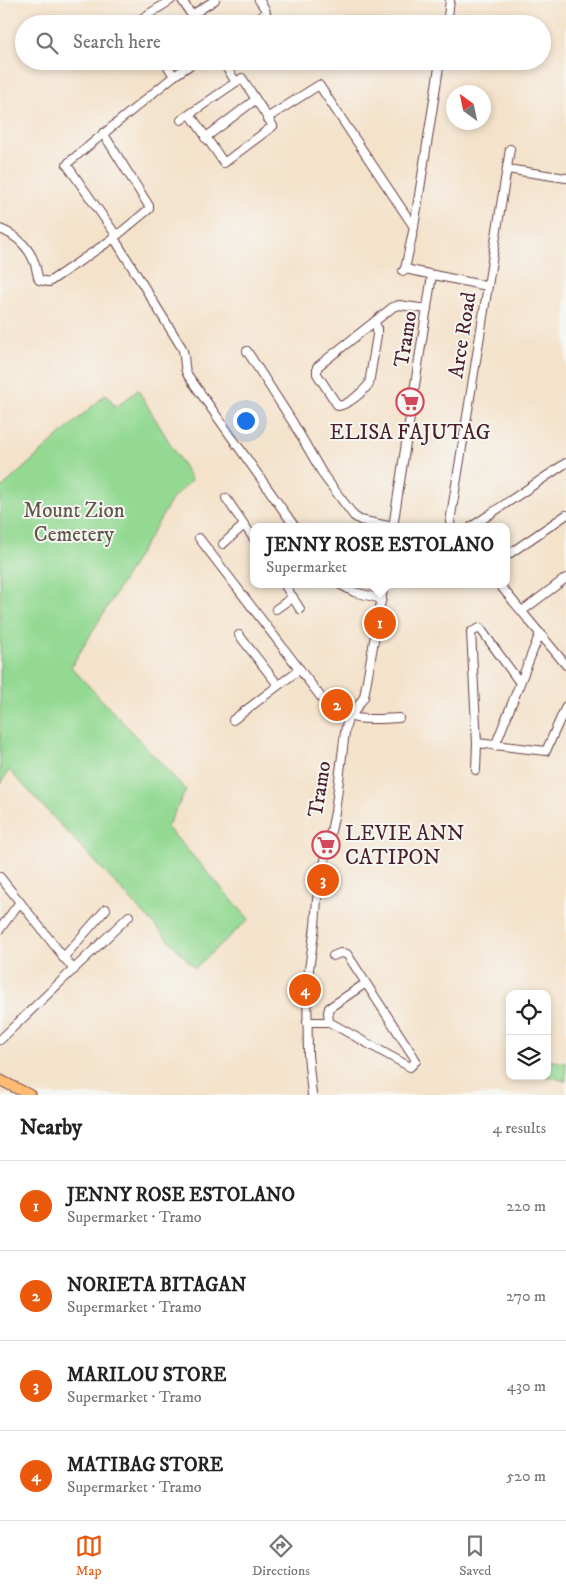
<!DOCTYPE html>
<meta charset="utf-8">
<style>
:root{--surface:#fff;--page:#f6f6f6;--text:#222;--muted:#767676;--line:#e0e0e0;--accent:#ea580c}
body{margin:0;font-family:"IM FELL DW Pica",serif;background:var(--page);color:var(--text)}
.controls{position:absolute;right:15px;bottom:15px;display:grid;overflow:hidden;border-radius:10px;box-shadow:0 2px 8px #0003}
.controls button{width:45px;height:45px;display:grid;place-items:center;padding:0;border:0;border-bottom:1px solid var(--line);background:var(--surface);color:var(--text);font:25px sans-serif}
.compass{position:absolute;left:446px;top:85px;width:45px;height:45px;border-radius:50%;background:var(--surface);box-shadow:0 2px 8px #0003;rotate:327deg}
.you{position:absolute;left:245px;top:420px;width:18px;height:18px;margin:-12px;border:4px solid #fff;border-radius:50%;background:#1a73e8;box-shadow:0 0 0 8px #1a73e833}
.badge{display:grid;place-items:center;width:32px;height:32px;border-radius:50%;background:var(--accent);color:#fff;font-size:16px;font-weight:700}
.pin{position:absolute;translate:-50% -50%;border:2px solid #fff;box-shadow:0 1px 5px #0006}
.popup{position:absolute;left:250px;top:523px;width:260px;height:65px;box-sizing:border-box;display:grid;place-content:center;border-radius:10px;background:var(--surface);filter:drop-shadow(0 1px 4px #0005);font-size:16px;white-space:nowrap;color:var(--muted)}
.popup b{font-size:19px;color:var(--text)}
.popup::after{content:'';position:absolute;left:50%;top:100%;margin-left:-10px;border:10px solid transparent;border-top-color:var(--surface)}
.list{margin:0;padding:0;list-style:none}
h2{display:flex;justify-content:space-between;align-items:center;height:65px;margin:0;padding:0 20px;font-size:21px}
h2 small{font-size:16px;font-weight:400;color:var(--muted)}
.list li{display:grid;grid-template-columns:32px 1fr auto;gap:15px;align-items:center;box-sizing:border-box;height:90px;padding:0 20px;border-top:1px solid var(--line)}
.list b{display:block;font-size:19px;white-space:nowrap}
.list p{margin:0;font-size:16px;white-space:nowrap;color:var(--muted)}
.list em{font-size:16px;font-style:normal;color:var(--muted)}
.icon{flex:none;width:28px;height:28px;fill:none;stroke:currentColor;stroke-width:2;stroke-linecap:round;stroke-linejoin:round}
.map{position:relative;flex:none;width:566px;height:1095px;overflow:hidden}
.search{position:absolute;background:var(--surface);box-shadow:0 2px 8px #0003;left:15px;right:15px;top:15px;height:55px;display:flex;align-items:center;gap:12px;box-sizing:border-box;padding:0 18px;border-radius:28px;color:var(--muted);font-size:19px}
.sheet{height:425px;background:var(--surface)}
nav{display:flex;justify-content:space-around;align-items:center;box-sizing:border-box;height:70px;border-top:1px solid var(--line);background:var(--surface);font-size:14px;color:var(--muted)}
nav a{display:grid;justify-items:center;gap:2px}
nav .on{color:var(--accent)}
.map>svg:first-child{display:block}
.green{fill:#93d992;stroke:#6e7c5e}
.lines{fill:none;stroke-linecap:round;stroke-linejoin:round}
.minor-casing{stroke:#643c43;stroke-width:10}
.major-casing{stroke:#643c43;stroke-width:12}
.minor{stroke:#fff;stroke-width:8}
.major{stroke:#febb71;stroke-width:10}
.labels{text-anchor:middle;stroke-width:4;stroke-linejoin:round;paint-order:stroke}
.street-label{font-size:21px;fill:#4a1f2b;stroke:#f6f6f2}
.poi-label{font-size:21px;fill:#4a1f2b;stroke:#f6f6f2}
.park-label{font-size:21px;fill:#60574a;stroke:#f6f6f2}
</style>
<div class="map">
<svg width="566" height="1095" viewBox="0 0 566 1095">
<rect width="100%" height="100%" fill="#f6f6f2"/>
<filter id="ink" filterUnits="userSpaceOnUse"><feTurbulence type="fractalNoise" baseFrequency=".02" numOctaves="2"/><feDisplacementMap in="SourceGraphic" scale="10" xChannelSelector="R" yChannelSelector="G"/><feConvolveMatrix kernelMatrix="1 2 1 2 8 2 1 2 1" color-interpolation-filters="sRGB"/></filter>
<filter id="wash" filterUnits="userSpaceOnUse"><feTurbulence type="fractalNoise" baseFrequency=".0096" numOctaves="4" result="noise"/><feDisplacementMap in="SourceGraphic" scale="20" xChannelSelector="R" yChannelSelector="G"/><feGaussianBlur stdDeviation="1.12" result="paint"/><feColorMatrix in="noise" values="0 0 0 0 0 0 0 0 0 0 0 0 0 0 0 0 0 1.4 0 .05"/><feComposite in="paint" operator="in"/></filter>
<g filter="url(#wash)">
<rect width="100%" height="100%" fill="#f4e2ca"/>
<!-- green -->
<g class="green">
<path d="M138 390 192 480 173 498 71 667 186 790 167 827 249 919 195 968 9 770 0 785V489L106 394 116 407Z"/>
<path d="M549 1060 566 1063V1081L545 1076H547Z"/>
</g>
</g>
<g filter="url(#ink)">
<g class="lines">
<!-- minor casing -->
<g class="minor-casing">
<g id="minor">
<path d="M182 0 197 24"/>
<path d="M192 15 215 0"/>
<path d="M139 24 141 19 171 0"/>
<path d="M251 24 266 13 265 9 259 0"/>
<path d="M447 24 450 0"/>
<path d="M164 61 174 76"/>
<path d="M222 61 236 82"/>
<path d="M267 118 319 85 414 227"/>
<path d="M181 120 242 78 273 126 224 163 190 114"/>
<path d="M205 138 255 100"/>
<path d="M507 169 566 178"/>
<path d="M0 229C17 235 32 250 36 268 37 272 37 275 39 280L49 282 114 238 149 209V206L103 133"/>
<path d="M116 235 67 165 69 162 174 76 196 61"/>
<path d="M114 238 182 348C186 357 183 365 187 374L295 527"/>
<path d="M405 269 414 227 440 61"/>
<path d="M403 271 405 269 487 286"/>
<path d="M374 322 377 327V335L369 384C363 392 348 405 338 406L317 374V367L393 307 399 305 427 309"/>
<path d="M247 351 292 421 324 476 354 516 360 520 393 527"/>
<path d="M226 498 254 539"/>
<path d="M393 527 432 275"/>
<path d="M451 527 450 522 510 149"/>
<path d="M471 527 566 463"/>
<path d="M199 538 327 705C347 723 374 719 399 718"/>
<path d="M223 544 244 525"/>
<path d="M506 556 566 515"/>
<path d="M284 584 300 609"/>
<path d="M339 584 354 592 382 599"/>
<path d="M499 584 566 665"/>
<path d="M276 609 293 597"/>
<path d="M522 611 566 578"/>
<path d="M239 635 278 685"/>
<path d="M233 720 300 669"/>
<path d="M477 743 546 751 566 706"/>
<path d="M495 746 540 633"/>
<path d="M476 770 477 743 471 632 480 628 520 683"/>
<path d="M0 877 74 970"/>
<path d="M0 929 20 902"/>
<path d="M333 956 340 953 347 954 414 1057 416 1061 410 1067 329 1022 328 1012 329 1008 366 983"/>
<path d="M63 958 106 909"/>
<path d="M307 1022H329"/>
<path d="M0 1040 129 916"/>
<path d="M312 1095 308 1055 307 984 315 926 317 899 335 812 345 732 348 717 354 712 364 697 384 584"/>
</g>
</g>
<!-- major casing -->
<g class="major-casing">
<path id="major" d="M0 1080 30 1095"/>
</g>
<!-- minor -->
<use href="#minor" class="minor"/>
<!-- major -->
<use href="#major" class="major"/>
</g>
</g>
<!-- icons -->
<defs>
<g id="supermarket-ring" transform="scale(1.4375)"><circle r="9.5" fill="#f6f6f2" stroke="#d1495b" stroke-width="1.5"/><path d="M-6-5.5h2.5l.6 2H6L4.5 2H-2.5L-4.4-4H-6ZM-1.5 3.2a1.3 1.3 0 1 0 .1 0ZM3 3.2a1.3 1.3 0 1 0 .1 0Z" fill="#d1495b"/></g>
</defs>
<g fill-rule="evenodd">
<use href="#supermarket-ring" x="410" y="402"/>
<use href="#supermarket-ring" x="326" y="845"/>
</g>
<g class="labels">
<!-- street labels -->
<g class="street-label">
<text transform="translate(462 335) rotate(-81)" y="7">Arce Road</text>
<text transform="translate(405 339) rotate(-81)" y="7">Tramo</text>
<text transform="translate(319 789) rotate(-81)" y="7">Tramo</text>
</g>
<!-- poi labels -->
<g class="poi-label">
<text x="410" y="439">ELISA FAJUTAG</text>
<text x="345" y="840" text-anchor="start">LEVIE ANN<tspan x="345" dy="24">CATIPON</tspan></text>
</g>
<!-- park labels -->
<g class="park-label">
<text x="74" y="517">Mount Zion<tspan x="74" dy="24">Cemetery</tspan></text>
</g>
</g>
</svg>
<div class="controls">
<button><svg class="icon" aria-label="locate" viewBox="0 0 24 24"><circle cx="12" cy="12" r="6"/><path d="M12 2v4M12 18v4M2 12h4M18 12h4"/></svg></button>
<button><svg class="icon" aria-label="layers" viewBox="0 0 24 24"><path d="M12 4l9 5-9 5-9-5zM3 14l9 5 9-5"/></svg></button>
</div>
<svg class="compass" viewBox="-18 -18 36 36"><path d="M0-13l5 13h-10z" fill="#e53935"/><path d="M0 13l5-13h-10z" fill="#767676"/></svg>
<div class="you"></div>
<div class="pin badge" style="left:380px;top:623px">1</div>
<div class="popup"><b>JENNY ROSE ESTOLANO</b>Supermarket</div>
<div class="pin badge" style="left:337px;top:705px">2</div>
<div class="pin badge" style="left:323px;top:880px">3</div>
<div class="pin badge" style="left:305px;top:990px">4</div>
<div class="search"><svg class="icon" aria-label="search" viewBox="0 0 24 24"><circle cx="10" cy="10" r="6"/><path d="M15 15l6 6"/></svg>Search here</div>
</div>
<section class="sheet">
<h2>Nearby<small>4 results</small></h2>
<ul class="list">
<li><span class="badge">1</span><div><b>JENNY ROSE ESTOLANO</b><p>Supermarket · Tramo</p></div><em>220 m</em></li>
<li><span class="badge">2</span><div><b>NORIETA BITAGAN</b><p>Supermarket · Tramo</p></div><em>270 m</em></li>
<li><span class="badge">3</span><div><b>MARILOU STORE</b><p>Supermarket · Tramo</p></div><em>430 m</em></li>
<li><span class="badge">4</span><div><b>MATIBAG STORE</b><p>Supermarket · Tramo</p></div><em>520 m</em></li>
</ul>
</section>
<nav>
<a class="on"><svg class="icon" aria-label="map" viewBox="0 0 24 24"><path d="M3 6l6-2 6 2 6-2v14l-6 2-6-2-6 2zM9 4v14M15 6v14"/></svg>Map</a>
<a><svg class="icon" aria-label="directions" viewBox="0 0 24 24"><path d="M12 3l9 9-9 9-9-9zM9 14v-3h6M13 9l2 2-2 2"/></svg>Directions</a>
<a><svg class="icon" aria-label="saved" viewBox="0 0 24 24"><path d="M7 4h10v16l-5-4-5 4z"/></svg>Saved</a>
</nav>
